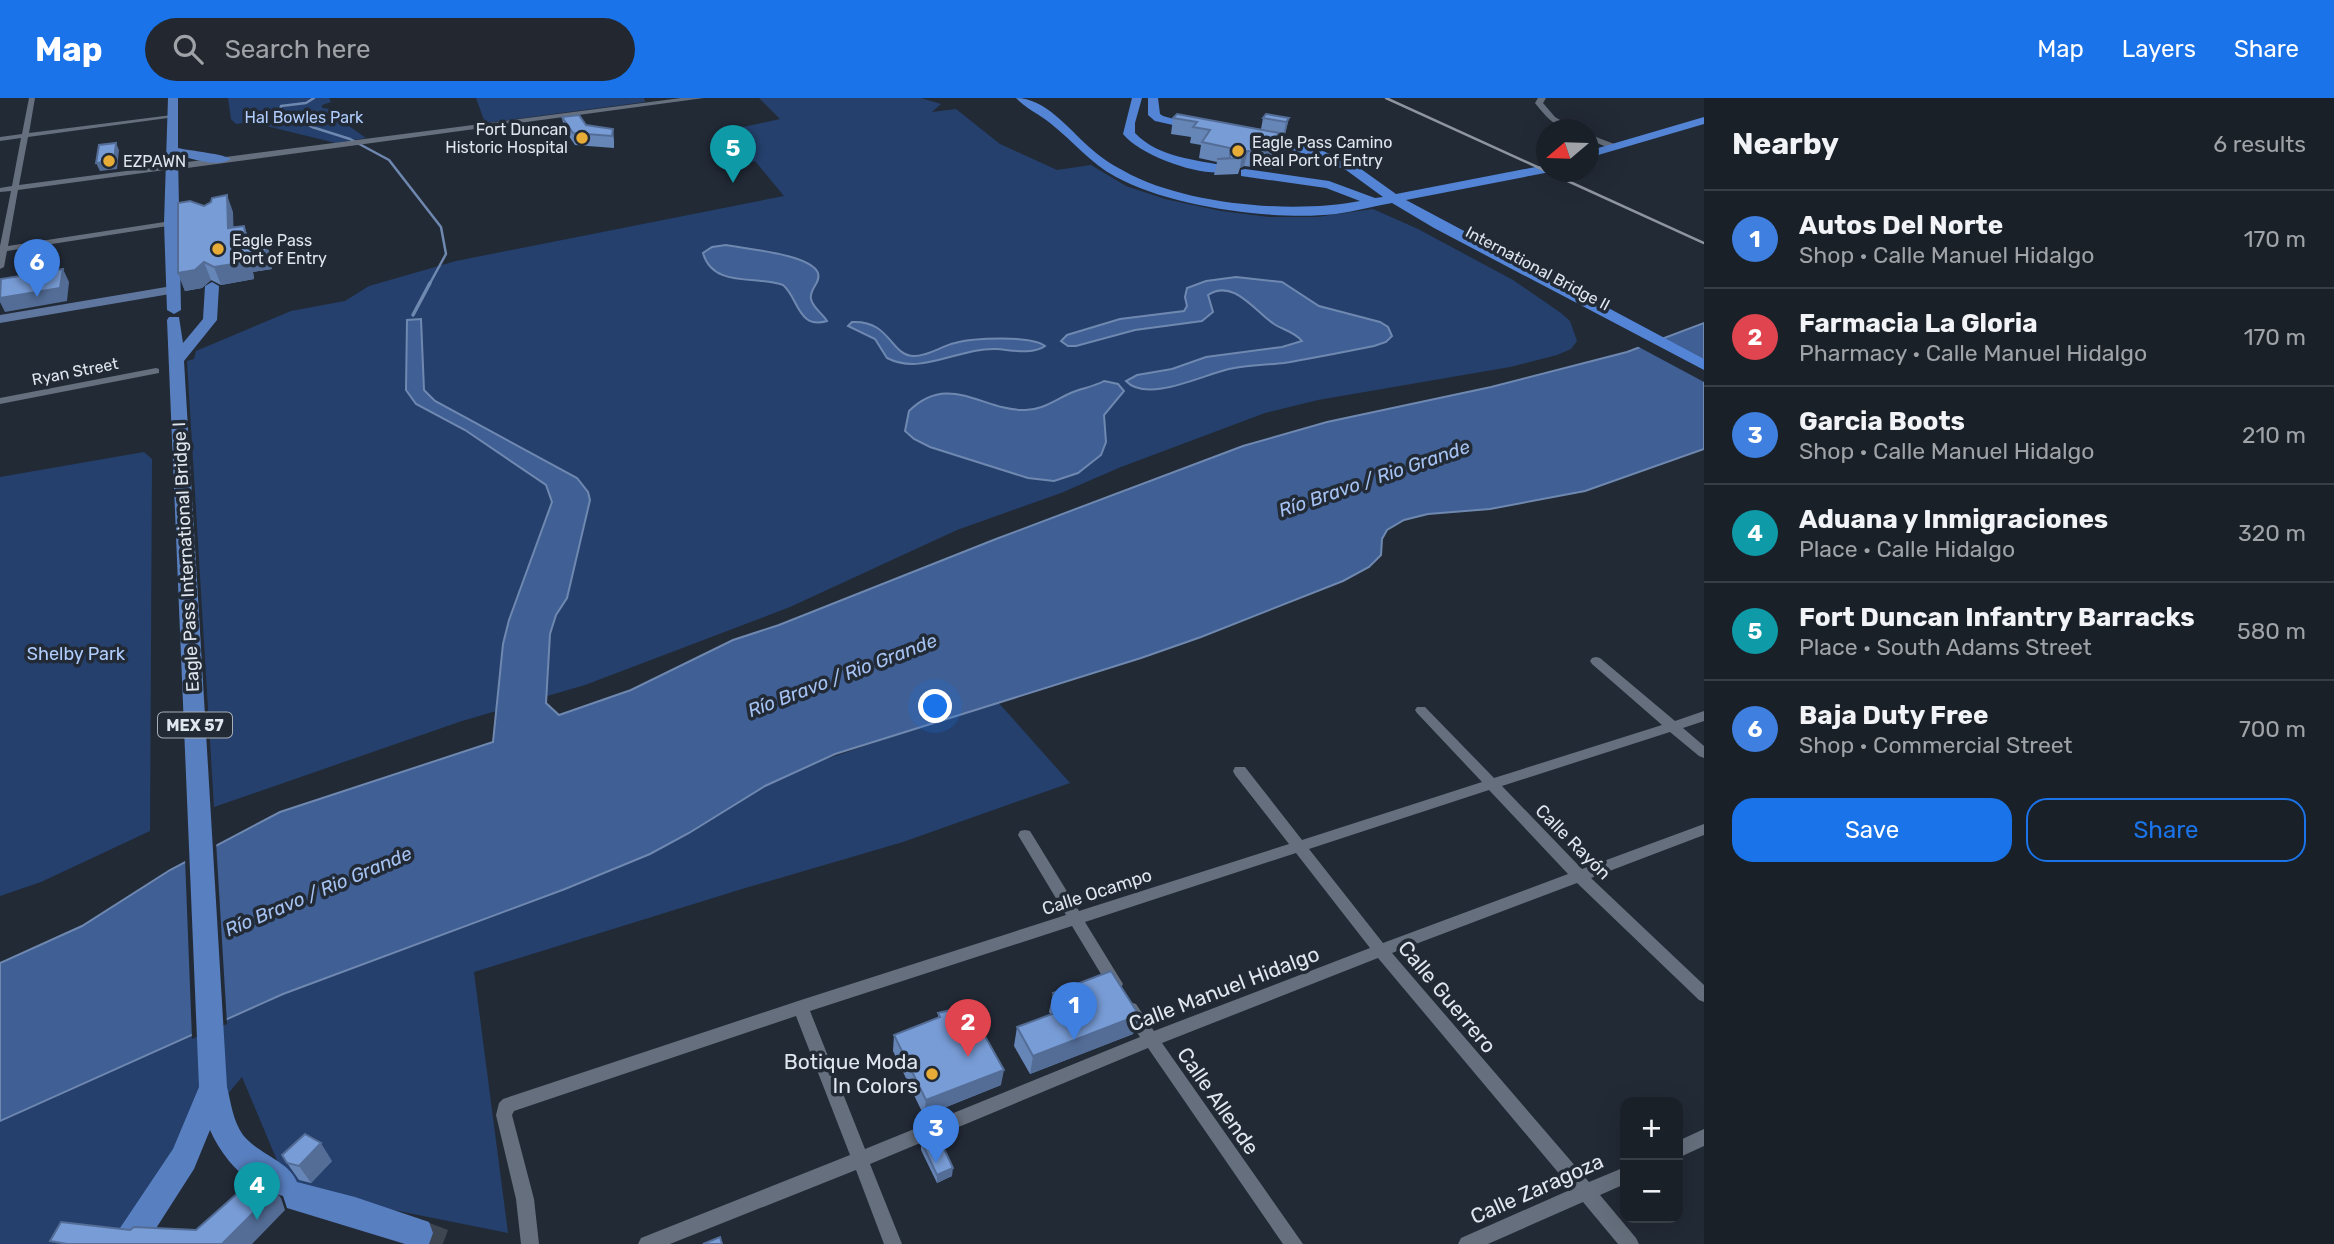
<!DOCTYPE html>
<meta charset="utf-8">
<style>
:root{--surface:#1a2028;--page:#232830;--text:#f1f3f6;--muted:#9fa3a8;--line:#383e45;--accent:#1a73e8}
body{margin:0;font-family:Rubik,sans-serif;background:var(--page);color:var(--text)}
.controls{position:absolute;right:21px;bottom:21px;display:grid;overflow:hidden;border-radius:14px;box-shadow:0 7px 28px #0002}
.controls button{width:63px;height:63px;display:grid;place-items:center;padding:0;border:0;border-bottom:2px solid var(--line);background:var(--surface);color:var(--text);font:35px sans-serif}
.compass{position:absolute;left:1536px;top:21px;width:63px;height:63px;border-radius:50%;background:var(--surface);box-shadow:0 7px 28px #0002;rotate:251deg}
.you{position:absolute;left:936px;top:609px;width:24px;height:24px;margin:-18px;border:5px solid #fff;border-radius:50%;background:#1a73e8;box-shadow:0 0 0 10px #1a73e833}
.badge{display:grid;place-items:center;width:46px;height:46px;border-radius:50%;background:var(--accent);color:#fff;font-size:23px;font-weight:700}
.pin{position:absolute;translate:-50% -58px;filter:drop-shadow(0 2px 4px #0008)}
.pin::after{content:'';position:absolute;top:37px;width:24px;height:21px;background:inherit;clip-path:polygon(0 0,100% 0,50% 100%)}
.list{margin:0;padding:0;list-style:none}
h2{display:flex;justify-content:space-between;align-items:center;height:91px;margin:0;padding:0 28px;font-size:30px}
h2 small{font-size:23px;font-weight:400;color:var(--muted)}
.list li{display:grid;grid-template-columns:46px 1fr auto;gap:21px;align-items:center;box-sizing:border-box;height:98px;padding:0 28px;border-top:2px solid var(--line)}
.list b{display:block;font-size:26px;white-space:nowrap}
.list p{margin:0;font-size:23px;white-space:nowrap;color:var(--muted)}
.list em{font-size:23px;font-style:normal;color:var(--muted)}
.actions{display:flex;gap:14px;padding:21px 28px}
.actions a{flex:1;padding:16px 0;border:2px solid var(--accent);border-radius:21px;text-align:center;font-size:24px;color:var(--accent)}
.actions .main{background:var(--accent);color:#fff}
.icon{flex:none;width:38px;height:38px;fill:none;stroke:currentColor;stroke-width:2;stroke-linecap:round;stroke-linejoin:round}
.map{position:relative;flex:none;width:1704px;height:1146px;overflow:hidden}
header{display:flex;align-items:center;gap:42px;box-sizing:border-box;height:98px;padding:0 35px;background:var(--accent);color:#fff}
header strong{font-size:33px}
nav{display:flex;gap:38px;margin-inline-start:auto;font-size:24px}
.search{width:490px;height:63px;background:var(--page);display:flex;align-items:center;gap:18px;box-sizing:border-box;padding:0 24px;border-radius:38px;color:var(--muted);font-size:26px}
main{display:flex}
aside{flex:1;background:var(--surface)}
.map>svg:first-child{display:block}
.green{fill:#25406d}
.water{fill:#3f5f95;stroke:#6f88b0;stroke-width:2}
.pier{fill:#222a36}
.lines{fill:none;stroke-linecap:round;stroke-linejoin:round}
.stream-far1{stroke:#6f88b0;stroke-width:2.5}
.stream{stroke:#6f88b0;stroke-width:3.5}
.primary-tunnel{stroke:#3e4652;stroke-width:27;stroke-dasharray:27 14;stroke-linecap:butt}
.minor{fill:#666f7d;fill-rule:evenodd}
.tertiary{fill:#666f7d;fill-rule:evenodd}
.secondary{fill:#5f779e;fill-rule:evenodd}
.primary{fill:#587fbf;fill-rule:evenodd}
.trunk{fill:#5384d5;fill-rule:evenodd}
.rail{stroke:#8e959e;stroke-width:2.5}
.wall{fill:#6786b8}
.shaded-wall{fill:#546d96}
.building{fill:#789cd6;stroke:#546d96;stroke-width:2}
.poi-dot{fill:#e7ac37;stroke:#222a36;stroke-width:2.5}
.labels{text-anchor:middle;stroke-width:7;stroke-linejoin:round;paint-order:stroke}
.far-park-label{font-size:16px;fill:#b0cdfd;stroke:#222a36}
.far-poi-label{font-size:16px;fill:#e0e6ee;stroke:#222a36;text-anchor:start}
.far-street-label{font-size:16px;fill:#e0e6ee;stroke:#222a36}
.shield{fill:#222a36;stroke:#a7aeb7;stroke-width:2}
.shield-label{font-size:16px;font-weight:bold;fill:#e0e6ee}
.street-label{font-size:18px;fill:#e0e6ee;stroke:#222a36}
.park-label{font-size:18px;fill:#b0cdfd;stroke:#222a36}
.water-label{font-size:19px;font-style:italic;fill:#a5c2f2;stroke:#222a36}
.near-street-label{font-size:21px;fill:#e0e6ee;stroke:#222a36}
.near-poi-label{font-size:21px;fill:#e0e6ee;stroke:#222a36;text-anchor:end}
</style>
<header>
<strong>Map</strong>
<div class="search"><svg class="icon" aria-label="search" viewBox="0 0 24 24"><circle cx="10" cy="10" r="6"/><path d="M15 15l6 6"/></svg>Search here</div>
<nav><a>Map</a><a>Layers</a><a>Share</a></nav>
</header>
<main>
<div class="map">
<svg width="1704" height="1146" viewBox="0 0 1704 1146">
<rect width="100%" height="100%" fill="#222a36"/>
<!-- green -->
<g class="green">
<path d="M228 0H329L331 4 322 7V10L330 11 339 21 366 40 336 45 250 24 236 26 231 21Z"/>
<path d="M476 0H644L645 4 485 25Z"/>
<path d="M759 0H921L941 6 932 14 956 11 1000 46 1057 72 1091 67 1126 88 1165 101 1221 113 1269 119H1317L1373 111 1418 131 1513 182 1561 215 1570 223 1577 243 1571 251 1557 257 1510 269 1318 302 1265 315 1121 369 1061 395 957 432 790 509 585 587 462 623 214 709 187 263 194 261 196 253 291 213 345 203 369 188 456 163 784 98 755 63 746 65 720 34 780 21Z"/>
<path d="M144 354 152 361 150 733 41 784 0 798V379Z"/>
<path d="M997 603 1070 685 903 744 742 791 474 874 508 1135 289 1091 242 979 207 1021 128 1146H0V1023L283 896 565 791 650 756 689 735 765 688 806 668Z"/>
</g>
<!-- water -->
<g class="water">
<path d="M726 147C745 151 811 156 818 175 821 185 809 191 811 201 813 210 822 215 827 223 798 232 798 199 783 187 758 177 713 191 703 155L712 149Z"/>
<path d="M1236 179 1282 184 1319 208 1380 224 1388 229 1392 238 1386 244 1374 248C1344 254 1314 260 1284 265 1266 267 1247 267 1229 271 1205 276 1147 306 1126 283L1137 277 1172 271 1206 259 1282 249 1302 243C1295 234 1283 232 1274 226 1255 214 1234 180 1208 197L1213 214 1202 223 1135 232 1076 248H1068L1061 243 1067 237 1120 221 1184 213 1187 208 1185 199 1187 190 1206 183Z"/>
<path d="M421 221 424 292 435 303 577 380 588 394 590 402 567 500 556 517 550 536 546 605 559 617 631 592 733 542 779 527 996 441 1243 348 1327 324 1491 289 1627 254 1704 225V351L1585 393 1490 411 1428 416 1404 422 1387 432 1382 441 1381 457 1369 469 1343 483 1201 539 1141 560 835 656 765 688 689 735 650 756 565 791 283 896 0 1023V865L82 828 170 772 280 714 493 644 503 546 509 522 552 404 546 387 465 332 416 306 406 292 407 222Z"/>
<path d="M852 224C891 222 890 258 914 258 929 258 941 248 955 245 972 240 1031 237 1045 248 1033 257 1011 252 997 251 959 249 922 278 887 260L875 241 848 228Z"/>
<path d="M1104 283 1118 286 1124 293 1104 317 1106 344 1101 357 1078 375 1054 383 1028 380 930 349 914 341 905 333 909 313C948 274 982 312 1023 312 1042 313 1056 301 1073 294 1084 290 1095 288 1104 283Z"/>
</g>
<!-- pier -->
<g class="pier">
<path d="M1659 238 1704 262V284L1635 247Z"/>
<path d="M216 743 227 926 192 941 185 760Z"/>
</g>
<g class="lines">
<!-- stream-far1 -->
<path class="stream-far1" d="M314 0 306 5 281 8 280 12 312 29 350 41 389 62 441 129 446 156 429 187"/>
<!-- stream -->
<path class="stream" d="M413 217 430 185"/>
<!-- primary-tunnel -->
<path class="primary-tunnel" d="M418 1135 447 1146"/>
<!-- minor -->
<g class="minor">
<path d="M29 0H35L29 35 172 17 175 19 28 39 19 87 172 67 176 69 172 71 18 92 8 148 171 123 175 125 174 127 7 153 4 169 0 171V148L11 93 0 94V90L12 88 21 40 0 43V39L22 36Z"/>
<path d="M156 270 159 271V275L0 306V300Z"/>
<path d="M1596 559 1600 560 1675 623 1704 613V623L1683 630 1704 648V660L1699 658 1670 634 1502 688 1582 771 1704 726V737L1591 780 1704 887V904L1699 902 1577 785 1392 855 1589 1084 1625 1069V1086L1600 1097 1636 1140 1639 1146H1618L1583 1104 1488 1146H1458L1461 1140 1572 1091 1378 860 1162 945 1303 1146H1283L1148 950 870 1066 902 1146H884L856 1072 670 1146H638L641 1140 850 1057 796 918 514 1013 512 1017 534 1101 539 1146H521L516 1101 496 1017 499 1005 503 1001 801 902 1066 817 1018 737 1020 733 1025 732 1030 733 1079 813 1289 746 1235 677 1233 673 1235 669H1245L1302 742 1482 684 1417 615 1415 612 1417 609H1425L1494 680 1662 627 1592 566 1590 563 1592 560ZM1489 692 1568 776 1383 845 1309 751ZM1296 755 1370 850 1154 933 1136 906 1130 904 1124 906 1122 911 1140 939 865 1051 810 913 1072 828 1110 891 1115 893 1120 891 1123 886 1085 824Z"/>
<path d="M1704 1031V1048L1678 1060V1043Z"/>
</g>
<!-- tertiary -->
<g class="tertiary">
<path d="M681 0H704L172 72 167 69 172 66Z"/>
<path d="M1538 0H1546L1543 5 1555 19 1577 32C1557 32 1547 20 1535 5Z"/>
<path d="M1588 36 1617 47 1618 49 1611 51 1588 41Z"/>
</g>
<!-- secondary -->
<path class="secondary" d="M172 188 176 189V195L0 225V217Z"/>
<!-- primary -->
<g class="primary">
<path d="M168 0H178V50C191 53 224 56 231 61 218 70 193 61 178 57L181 212 174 216 167 212 164 125Z"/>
<path d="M212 184 219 188 217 222 184 263 227 989C231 1005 233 1023 243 1037 258 1056 289 1063 297 1084L355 1099 429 1124 433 1135 429 1146H405L287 1110 283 1098C250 1091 223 1062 210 1032L194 1071 146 1146 114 1144 118 1133 173 1051 199 989 167 222 169 219H179L183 245 203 221 205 188Z"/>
</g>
<!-- trunk -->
<g class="trunk">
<path d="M1016 0C1045 0 1068 30 1089 49 1099 58 1112 67 1124 73 1184 107 1293 116 1360 103L1326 90 1241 78V72L1245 71 1329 83 1375 100 1383 99 1346 72 1310 57 1248 42V38L1252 36 1318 51 1354 66 1396 96 1546 67V74H1550L1406 102 1704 261V272L1434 130 1392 105C1375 108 1356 113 1336 116 1274 123 1171 109 1116 79 1090 65 1073 43 1050 25 1039 16 1025 10 1016 0Z"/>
<path d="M1132 0H1142L1135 25V35C1159 60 1194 61 1225 68V74C1198 78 1141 58 1123 36Z"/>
<path d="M1148 0H1158L1160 16 1163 18 1206 30 1200 33 1155 23 1148 17Z"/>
<path d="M1704 19V26L1588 60V53Z"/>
</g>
<!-- rail -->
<g class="rail">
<path d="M1386 0 1546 73"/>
<path d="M1548 74 1704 145"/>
</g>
</g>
<!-- wall -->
<g class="wall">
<path d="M562 19 586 27 613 31 614 43V50L575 47 564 31Z"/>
<path d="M1173 20 1261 31 1263 20H1289L1285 36 1283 39 1278 38 1276 44 1281 45 1277 61 1271 71 1244 68 1240 70 1238 76 1214 77 1217 64 1199 60 1201 47 1190 45 1191 39 1171 36Z"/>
<path d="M204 108 233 114V129L244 128 249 141 270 156 272 171 253 174 254 181 221 187 211 182 202 190 185 193 178 175Z"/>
<path d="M1053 895 1139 917 1133 936 1030 976 1014 948 1017 929 1051 917 1049 914Z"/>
<path d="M938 915 1001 987 924 1018 893 953 894 937 938 920Z"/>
<path d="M921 1043 952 1078 937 1085 921 1052Z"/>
<path d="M332 1063 311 1085 299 1082 287 1065Z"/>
</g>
<!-- shaded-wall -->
<g class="shaded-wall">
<path d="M1289 20 1285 36 1283 39 1286 24Z"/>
<path d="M116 45 119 52 117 71 100 73 96 65Z"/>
<path d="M1281 45 1277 61 1271 71 1274 55Z"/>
<path d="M1248 53 1244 68 1240 70 1242 54Z"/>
<path d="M227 97 233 114 234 147 228 130Z"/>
<path d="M244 128 250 145 264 139 270 156 272 171 253 174 254 181 221 187 214 169 246 142Z"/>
<path d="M204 164 211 182 202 190 185 193 178 175Z"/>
<path d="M63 171 69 184 67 203 5 214 0 204V200Z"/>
<path d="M1139 917 1133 936 1030 976 1033 958Z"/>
<path d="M1004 972 1001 987 924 1018 926 1002Z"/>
<path d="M321 1045 332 1063 311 1085 299 1068Z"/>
<path d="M953 1070 952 1078 937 1085V1077Z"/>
<path d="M268 1083 281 1100 285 1112 252 1146H222Z"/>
</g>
<!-- building -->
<g class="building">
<path d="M1177 16 1279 35 1273 43 1281 45 1274 55 1248 53 1242 54V60L1217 61 1230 60V50L1202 44 1210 32 1193 29 1197 24 1173 20Z"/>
<path d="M1266 16 1289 20 1286 24 1263 20Z"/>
<path d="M579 17 586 27 613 31 612 38 573 35 562 19Z"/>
<path d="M116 45 114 63 96 65 99 47Z"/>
<path d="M227 97 228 130 244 128 246 142 264 139 266 153 247 157V164L214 169 204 164 195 172 178 175V105L190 103 204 108 211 104 212 100Z"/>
<path d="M63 171 60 190 0 200 1 181Z"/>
<path d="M1111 873 1139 917 1033 958 1017 929 1063 912 1053 895Z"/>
<path d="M968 908 1004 972 926 1002 894 937 940 919 938 915Z"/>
<path d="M305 1036 321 1045 299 1068 287 1065 282 1057Z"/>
<path d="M937 1036 953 1070 937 1077 921 1043Z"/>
<path d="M256 1079 268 1083 273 1095 222 1146H67L50 1143 61 1124 130 1132 134 1129 196 1132Z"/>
<path d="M720 1139 722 1146H703Z"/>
</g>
<!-- markers -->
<g class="poi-dot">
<circle cx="582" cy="40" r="7"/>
<circle cx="1238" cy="53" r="7"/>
<circle cx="109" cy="63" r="7"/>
<circle cx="218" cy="151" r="7"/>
<circle cx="932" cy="976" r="7"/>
</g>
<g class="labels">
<!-- far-park labels -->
<g class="far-park-label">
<text x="304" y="25">Hal Bowles Park</text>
</g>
<!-- far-poi labels -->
<g class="far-poi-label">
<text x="568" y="37" text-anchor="end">Fort Duncan<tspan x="568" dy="18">Historic Hospital</tspan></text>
<text x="1252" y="50">Eagle Pass Camino<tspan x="1252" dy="18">Real Port of Entry</tspan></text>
<text x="123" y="69">EZPAWN</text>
<text x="232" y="148">Eagle Pass<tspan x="232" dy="18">Port of Entry</tspan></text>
</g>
<!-- far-street labels -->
<g class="far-street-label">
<text transform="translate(1538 170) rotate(28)" y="6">International Bridge II</text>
<text transform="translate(75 273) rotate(-11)" y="6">Ryan Street</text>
</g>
<!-- shield labels -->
<rect class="shield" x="158" y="614.5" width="74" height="25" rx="5"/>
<g class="shield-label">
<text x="195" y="633">MEX 57</text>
</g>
<!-- street labels -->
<g class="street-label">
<text transform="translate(186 459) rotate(-93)" y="6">Eagle Pass International Bridge I</text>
<text transform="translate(1573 744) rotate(45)" y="6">Calle Rayón</text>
<text transform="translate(1097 794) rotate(-18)" y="6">Calle Ocampo</text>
</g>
<!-- park labels -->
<g class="park-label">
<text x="76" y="562">Shelby Park</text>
</g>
<!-- water labels -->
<g class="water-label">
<text transform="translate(1374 380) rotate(-19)" y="7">Río Bravo / Rio Grande</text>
<text transform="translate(842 577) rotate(-21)" y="7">Río Bravo / Rio Grande</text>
<text transform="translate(318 793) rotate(-23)" y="7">Río Bravo / Rio Grande</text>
</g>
<!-- near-street labels -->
<g class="near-street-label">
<text transform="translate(1224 891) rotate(-21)" y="7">Calle Manuel Hidalgo</text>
<text transform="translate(1447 899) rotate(50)" y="7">Calle Guerrero</text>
<text transform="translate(1218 1003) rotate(55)" y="7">Calle Allende</text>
<text transform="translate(1537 1091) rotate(-24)" y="7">Calle Zaragoza</text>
</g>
<!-- near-poi labels -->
<g class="near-poi-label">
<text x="918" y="971">Botique Moda<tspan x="918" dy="24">In Colors</tspan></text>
</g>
</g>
</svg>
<div class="controls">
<button>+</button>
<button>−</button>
</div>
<svg class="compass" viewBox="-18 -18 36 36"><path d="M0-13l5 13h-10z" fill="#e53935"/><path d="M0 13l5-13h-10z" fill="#9fa3a8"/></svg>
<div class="you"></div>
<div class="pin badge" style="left:1074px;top:942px;background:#3f7fe0">1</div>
<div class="pin badge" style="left:968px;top:959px;background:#e0444e">2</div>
<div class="pin badge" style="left:936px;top:1065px;background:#3f7fe0">3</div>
<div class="pin badge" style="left:257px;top:1122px;background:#0f9aa8">4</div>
<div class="pin badge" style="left:733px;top:85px;background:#0f9aa8">5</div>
<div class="pin badge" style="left:37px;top:199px;background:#3f7fe0">6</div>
</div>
<aside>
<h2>Nearby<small>6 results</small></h2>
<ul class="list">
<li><span class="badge" style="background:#3f7fe0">1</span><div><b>Autos Del Norte</b><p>Shop · Calle Manuel Hidalgo</p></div><em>170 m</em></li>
<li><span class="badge" style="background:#e0444e">2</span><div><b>Farmacia La Gloria</b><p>Pharmacy · Calle Manuel Hidalgo</p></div><em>170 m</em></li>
<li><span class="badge" style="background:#3f7fe0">3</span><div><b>Garcia Boots</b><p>Shop · Calle Manuel Hidalgo</p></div><em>210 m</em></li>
<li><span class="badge" style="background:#0f9aa8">4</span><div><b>Aduana y Inmigraciones</b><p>Place · Calle Hidalgo</p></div><em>320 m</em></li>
<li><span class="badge" style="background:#0f9aa8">5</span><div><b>Fort Duncan Infantry Barracks</b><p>Place · South Adams Street</p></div><em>580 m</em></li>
<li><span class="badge" style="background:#3f7fe0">6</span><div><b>Baja Duty Free</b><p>Shop · Commercial Street</p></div><em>700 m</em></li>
</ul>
<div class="actions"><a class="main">Save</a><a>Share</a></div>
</aside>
</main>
